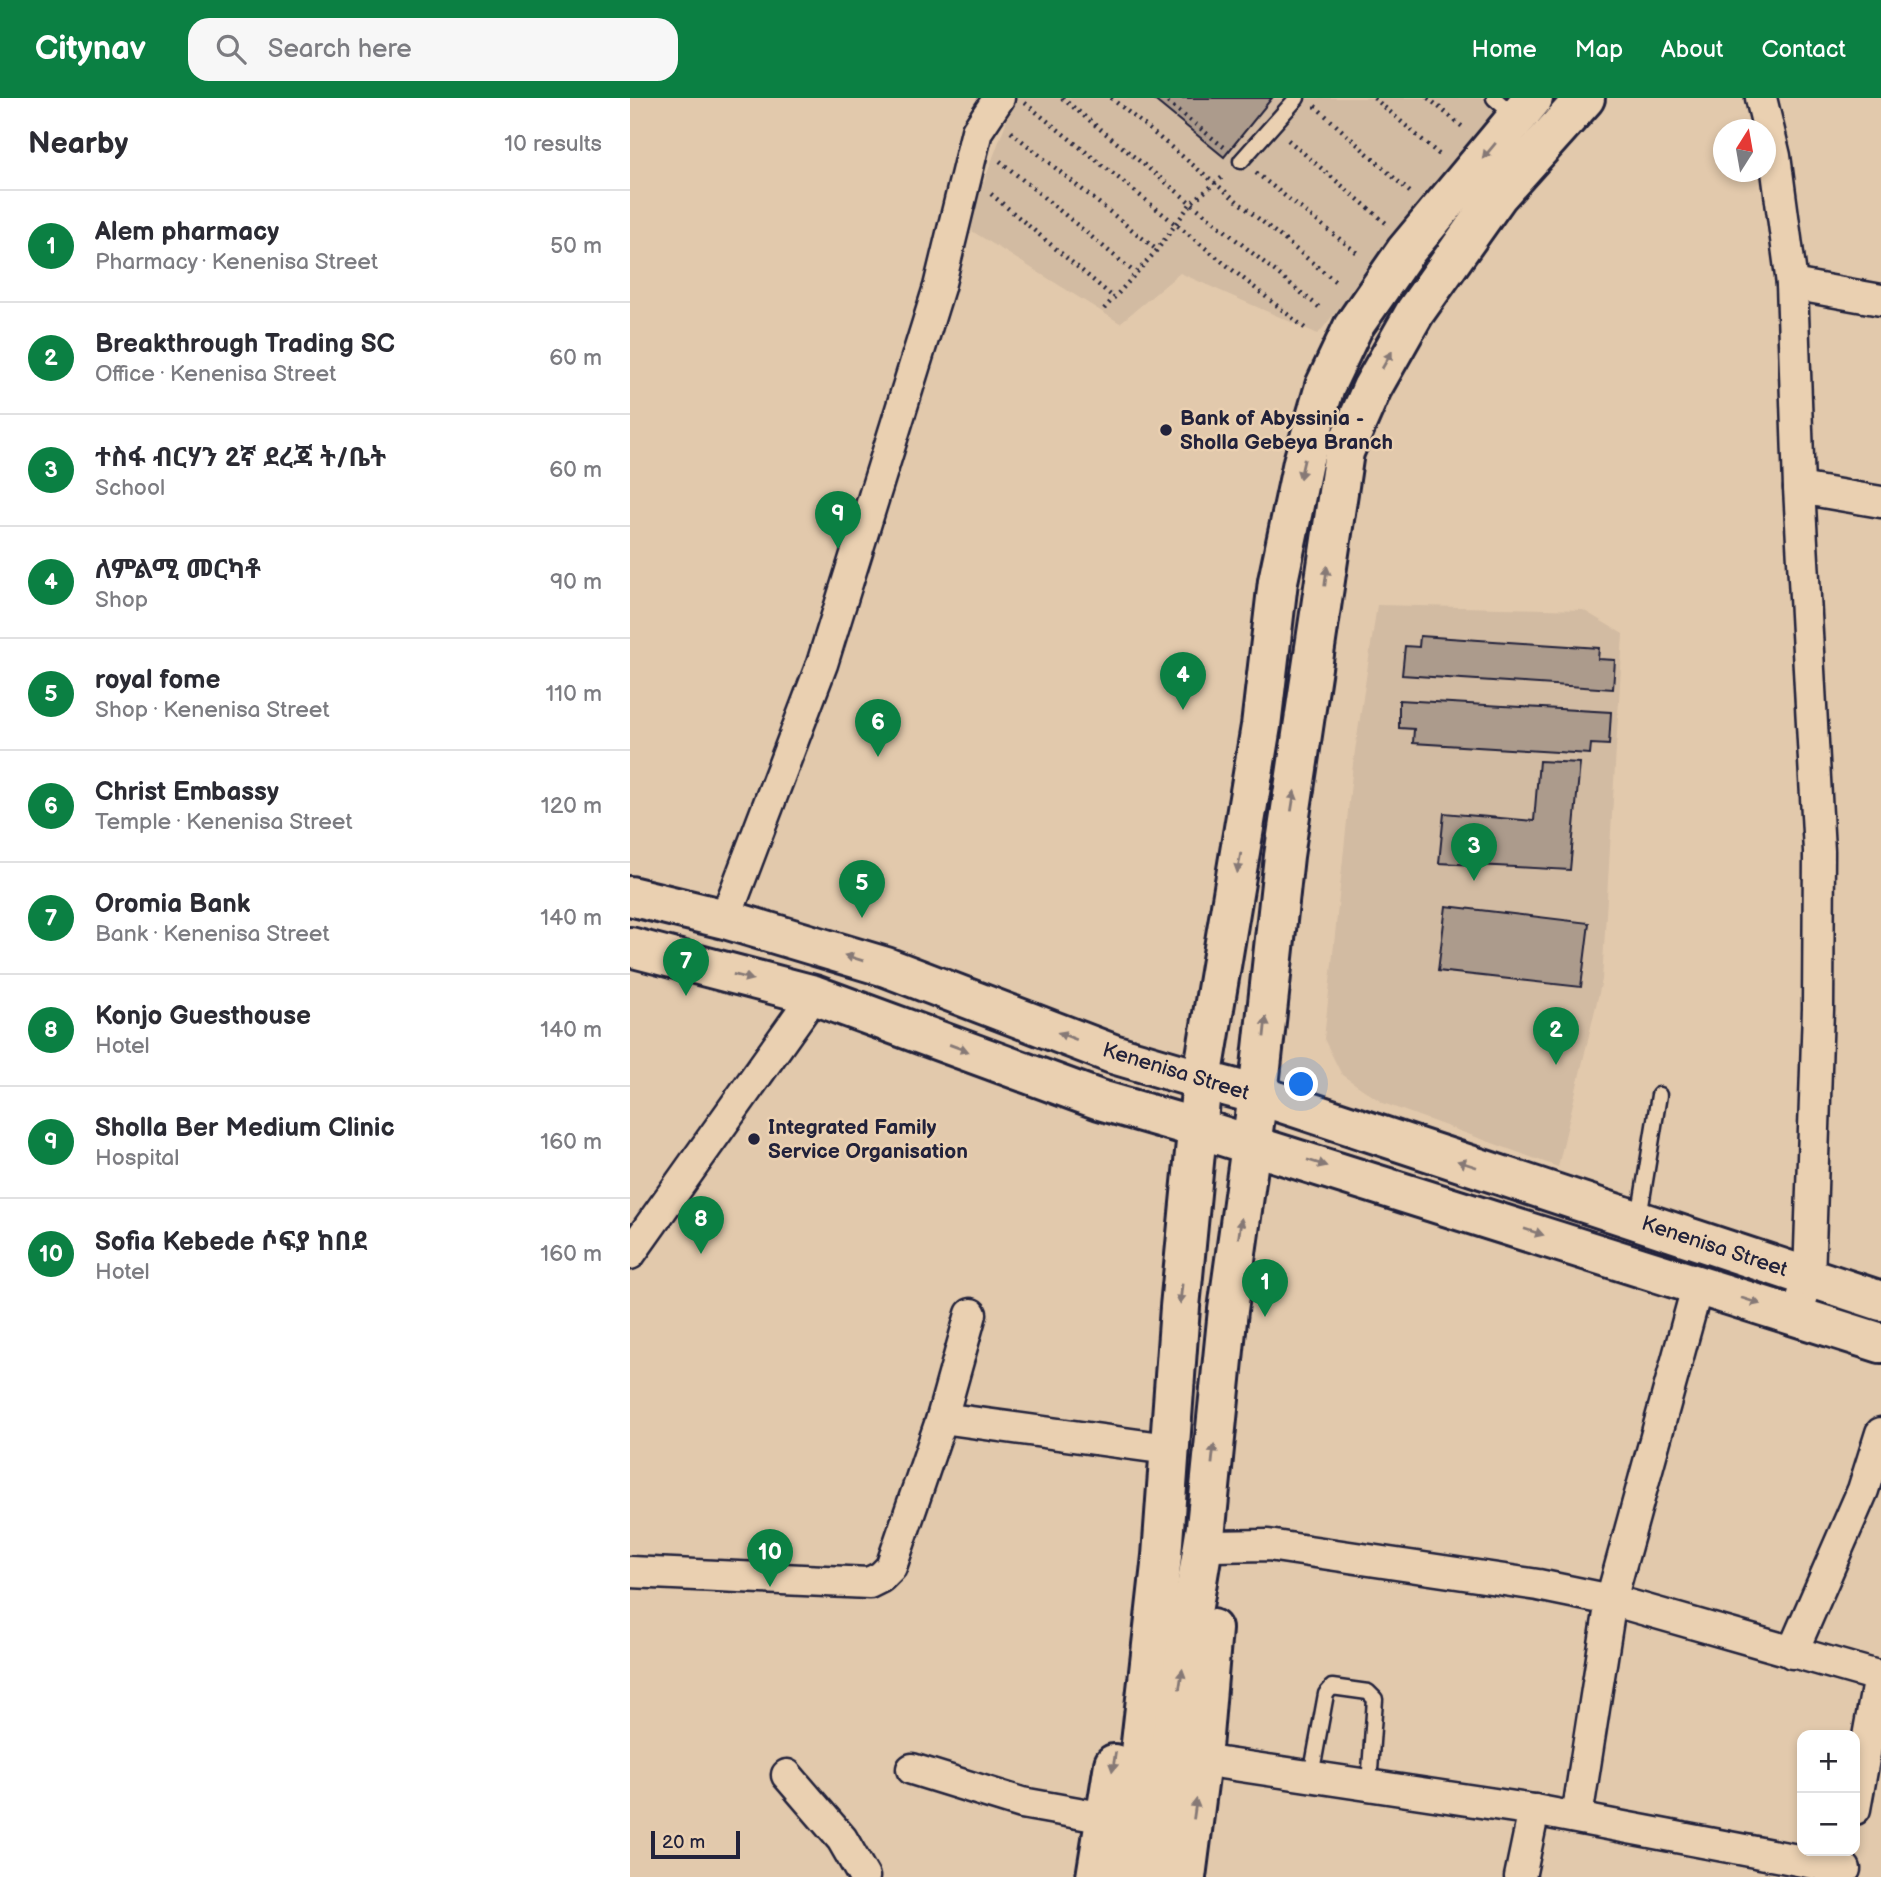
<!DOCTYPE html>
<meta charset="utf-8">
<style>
:root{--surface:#fff;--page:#f7f7f7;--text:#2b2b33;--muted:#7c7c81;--line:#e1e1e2;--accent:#0b8043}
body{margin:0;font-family:"Balsamiq Sans","Noto Sans Ethiopic",sans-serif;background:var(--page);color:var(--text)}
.controls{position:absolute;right:21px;bottom:21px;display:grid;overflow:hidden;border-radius:14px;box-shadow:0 4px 10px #0003}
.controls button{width:63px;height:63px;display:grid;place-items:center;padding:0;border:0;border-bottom:2px solid var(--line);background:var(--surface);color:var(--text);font:35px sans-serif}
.compass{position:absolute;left:1083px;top:21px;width:63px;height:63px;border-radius:50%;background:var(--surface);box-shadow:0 4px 10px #0003;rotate:11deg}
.scale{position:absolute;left:21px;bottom:18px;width:89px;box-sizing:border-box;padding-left:7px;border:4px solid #22223b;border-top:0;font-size:19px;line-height:24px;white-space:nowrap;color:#22223b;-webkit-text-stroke:5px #ead0b1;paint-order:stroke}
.you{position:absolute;left:672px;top:987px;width:24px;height:24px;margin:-18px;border:5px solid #fff;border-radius:50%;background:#1a73e8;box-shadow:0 0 0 10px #1a73e833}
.badge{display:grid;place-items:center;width:46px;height:46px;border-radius:50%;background:var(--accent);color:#fff;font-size:23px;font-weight:700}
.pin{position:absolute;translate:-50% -58px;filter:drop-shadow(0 2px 4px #0008)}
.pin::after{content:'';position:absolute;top:37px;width:24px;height:21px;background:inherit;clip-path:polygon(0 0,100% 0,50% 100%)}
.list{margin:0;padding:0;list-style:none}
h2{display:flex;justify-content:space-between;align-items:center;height:91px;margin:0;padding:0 28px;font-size:30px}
h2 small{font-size:23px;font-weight:400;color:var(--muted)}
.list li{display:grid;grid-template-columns:46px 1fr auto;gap:21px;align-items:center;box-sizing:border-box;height:112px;padding:0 28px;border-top:2px solid var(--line)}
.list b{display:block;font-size:26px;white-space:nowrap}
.list p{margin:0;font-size:23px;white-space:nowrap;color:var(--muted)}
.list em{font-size:23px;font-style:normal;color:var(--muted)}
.icon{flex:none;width:38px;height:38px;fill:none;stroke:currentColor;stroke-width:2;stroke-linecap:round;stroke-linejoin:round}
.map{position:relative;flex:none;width:1251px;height:1779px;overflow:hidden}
header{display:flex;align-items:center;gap:42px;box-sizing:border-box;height:98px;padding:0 35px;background:var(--accent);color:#fff}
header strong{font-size:33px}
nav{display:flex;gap:38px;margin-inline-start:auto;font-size:24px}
.search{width:490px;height:63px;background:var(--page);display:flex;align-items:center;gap:18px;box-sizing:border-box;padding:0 24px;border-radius:21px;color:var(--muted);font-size:26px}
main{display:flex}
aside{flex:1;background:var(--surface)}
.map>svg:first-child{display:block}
.built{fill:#d2bba2}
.building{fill:#ac9b8c;stroke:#22223b;stroke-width:2}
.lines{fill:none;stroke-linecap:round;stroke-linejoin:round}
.service-casing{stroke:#22223b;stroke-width:19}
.minor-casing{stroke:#22223b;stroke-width:35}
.secondary-casing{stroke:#22223b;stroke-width:44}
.primary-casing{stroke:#22223b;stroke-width:44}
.path{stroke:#22223b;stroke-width:4.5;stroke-dasharray:2 5;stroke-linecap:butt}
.service{stroke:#ead0b1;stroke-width:14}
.minor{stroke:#ead0b1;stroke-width:30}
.secondary{stroke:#ead0b1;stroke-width:38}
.primary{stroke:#ead0b1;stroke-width:38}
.oneway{fill:#867976}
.poi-dot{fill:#22223b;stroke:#ead0b1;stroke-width:2.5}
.labels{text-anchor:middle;stroke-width:5;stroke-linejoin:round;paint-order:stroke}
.poi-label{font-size:21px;font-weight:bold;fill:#22223b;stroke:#ead0b1;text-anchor:start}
.street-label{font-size:21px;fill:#22223b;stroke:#ead0b1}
</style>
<header>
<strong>Citynav</strong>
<div class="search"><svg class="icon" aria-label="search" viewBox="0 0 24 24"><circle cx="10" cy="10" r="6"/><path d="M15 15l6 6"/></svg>Search here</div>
<nav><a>Home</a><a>Map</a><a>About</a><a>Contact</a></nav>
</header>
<main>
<aside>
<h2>Nearby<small>10 results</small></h2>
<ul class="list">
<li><span class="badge">1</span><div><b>Alem pharmacy</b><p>Pharmacy · Kenenisa Street</p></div><em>50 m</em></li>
<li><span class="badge">2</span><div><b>Breakthrough Trading SC</b><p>Office · Kenenisa Street</p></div><em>60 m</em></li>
<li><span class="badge">3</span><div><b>ተስፋ ብርሃን 2ኛ ደረጃ ት/ቤት</b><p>School</p></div><em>60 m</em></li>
<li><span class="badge">4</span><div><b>ለምልሚ መርካቶ</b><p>Shop</p></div><em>90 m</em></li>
<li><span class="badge">5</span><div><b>royal fome</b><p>Shop · Kenenisa Street</p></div><em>110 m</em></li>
<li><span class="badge">6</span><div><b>Christ Embassy</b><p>Temple · Kenenisa Street</p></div><em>120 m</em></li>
<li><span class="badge">7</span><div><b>Oromia Bank</b><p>Bank · Kenenisa Street</p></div><em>140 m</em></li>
<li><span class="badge">8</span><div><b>Konjo Guesthouse</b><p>Hotel</p></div><em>140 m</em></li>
<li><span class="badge">9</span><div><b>Sholla Ber Medium Clinic</b><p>Hospital</p></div><em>160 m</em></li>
<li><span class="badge">10</span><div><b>Sofia Kebede ሶፍያ ከበደ</b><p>Hotel</p></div><em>160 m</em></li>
</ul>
</aside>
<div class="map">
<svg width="1251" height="1779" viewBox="0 0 1251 1779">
<rect width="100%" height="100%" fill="#e2c9ac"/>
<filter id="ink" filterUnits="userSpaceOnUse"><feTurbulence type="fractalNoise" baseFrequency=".0143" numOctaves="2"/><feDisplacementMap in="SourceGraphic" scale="14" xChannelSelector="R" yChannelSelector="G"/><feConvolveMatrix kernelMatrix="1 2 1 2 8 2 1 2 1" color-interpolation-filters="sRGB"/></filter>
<g filter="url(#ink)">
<!-- built -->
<g class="built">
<path d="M385 0H886L848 38 688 236 550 175 490 225 337 130Z"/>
<path d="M747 507 953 512 993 536 972 882 928 1069 753 1005 712 977 694 941 723 666Z"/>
</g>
<!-- building -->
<g class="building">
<path d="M522 0H642L594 59Z"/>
<path d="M790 538 969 550 968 561 985 562 983 591 772 577 775 548 789 549Z"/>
<path d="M769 602 981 614 979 647 961 646 960 656 783 645 784 631 769 630Z"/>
<path d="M909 663 950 665 940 772 809 765 814 715 904 723Z"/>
<path d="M816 808 959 825 951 889 808 873Z"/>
</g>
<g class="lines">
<!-- service casing -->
<g class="service-casing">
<g id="service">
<path d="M864 0 886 19"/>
<path d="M611 63 667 0"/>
<path d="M1009 1120 1029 997"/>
<path d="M681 1678 696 1596 702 1589 738 1594 745 1601 739 1687"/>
</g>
</g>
<!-- minor casing -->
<g class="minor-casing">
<g id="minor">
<path d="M1131 0 1145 58 1162 186 1169 390 1189 753 1188 911 1179 1180 1166 1218"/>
<path d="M1162 186 1251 202"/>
<path d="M1169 390 1251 404"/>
<path d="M95 821 192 566 309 189 347 33 369 0"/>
<path d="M0 1156 184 897"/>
<path d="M312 1320 538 1351"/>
<path d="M582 1448 638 1447 908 1487 981 1502 1251 1579"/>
<path d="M0 1474 239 1485 251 1479 261 1469 312 1320 341 1216"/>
<path d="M1162 1555 1233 1392 1251 1335"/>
<path d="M571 1662 904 1712 1215 1771"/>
<path d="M282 1671 392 1705 476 1720"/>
<path d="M157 1677 212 1741 234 1779"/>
<path d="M1225 1711 1249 1578"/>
<path d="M947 1719 981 1502 1068 1186"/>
<path d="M890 1779 904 1712"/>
</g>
</g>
<!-- secondary casing -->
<g class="secondary-casing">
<g id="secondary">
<path d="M0 798 95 821 256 869 483 956 572 982"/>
<path d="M0 849 184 897 470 1002 567 1030"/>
</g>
</g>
<!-- primary casing -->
<g class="primary-casing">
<g id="primary">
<path id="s1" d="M572 982 628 997 1251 1203"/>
<path d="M567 1030 1251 1245"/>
<path d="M466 1779 484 1666"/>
<path d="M496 1779 532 1458 550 1209 572 982 631 628 648 483 673 364 695 288 723 229 775 154 903 0"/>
<path d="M525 1779 540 1648 576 1429 598 1212 628 997 654 758 714 354 742 290 785 214 868 97 955 0"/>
<path d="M556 1779 571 1662 582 1531"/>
</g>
</g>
<!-- path -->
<g class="path">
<path d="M432 0 690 210"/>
<path d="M481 0 706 184"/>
<path d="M532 0 595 50"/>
<path d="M744 0 812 59"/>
<path d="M798 0 835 31"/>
<path d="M395 5 676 231"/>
<path d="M685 8 782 96"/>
<path d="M381 34 527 152"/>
<path d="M658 42 756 125"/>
<path d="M370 63 504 174"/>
<path d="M626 75 730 157"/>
<path d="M361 96 483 199"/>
<path d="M474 211 527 152 561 105 595 77"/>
</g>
<!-- service -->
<use href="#service" class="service"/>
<!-- minor -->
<use href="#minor" class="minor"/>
<!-- secondary -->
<use href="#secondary" class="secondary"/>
<!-- primary -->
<use href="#primary" class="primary"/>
</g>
<!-- one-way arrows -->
<defs><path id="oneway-solid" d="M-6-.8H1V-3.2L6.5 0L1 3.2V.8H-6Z" transform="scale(1.75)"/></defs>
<g class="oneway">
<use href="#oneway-solid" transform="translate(859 53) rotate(130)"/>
<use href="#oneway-solid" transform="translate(757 262) rotate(-60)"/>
<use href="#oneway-solid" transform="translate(672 371) rotate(103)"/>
<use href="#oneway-solid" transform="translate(696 478) rotate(-83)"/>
<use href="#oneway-solid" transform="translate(663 703) rotate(-81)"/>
<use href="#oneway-solid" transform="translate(609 765) rotate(100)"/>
<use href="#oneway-solid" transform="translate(224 860) rotate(-163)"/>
<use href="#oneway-solid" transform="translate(113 879) rotate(15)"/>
<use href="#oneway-solid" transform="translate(635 929) rotate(-84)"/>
<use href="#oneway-solid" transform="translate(437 938) rotate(-159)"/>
<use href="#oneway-solid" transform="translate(329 950) rotate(20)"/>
<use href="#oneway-solid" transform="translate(687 1065) rotate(18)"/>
<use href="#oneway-solid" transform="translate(837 1066) rotate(-162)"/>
<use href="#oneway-solid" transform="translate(610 1130) rotate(-82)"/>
<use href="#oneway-solid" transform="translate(904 1134) rotate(18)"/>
<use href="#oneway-solid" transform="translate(551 1196) rotate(96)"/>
<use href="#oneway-solid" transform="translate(1121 1203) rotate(18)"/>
<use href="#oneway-solid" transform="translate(583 1356) rotate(-84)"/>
<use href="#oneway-solid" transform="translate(551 1581) rotate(-81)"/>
<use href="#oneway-solid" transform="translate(484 1664) rotate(99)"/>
<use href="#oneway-solid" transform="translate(565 1711) rotate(-82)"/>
</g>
</g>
<!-- markers -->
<g class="poi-dot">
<circle cx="536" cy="332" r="7"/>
<circle cx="124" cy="1041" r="7"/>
</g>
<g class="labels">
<!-- poi labels -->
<g class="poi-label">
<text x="550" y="327">Bank of Abyssinia -<tspan x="550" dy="24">Sholla Gebeya Branch</tspan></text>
<text x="138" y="1036">Integrated Family<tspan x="138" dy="24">Service Organisation</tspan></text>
</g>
<!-- street labels -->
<g class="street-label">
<text transform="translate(546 973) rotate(17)" y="7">Kenenisa Street</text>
<text dy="7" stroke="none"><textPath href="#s1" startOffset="539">Kenenisa Street</textPath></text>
</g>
</g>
</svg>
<div class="controls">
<button>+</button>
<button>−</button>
</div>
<svg class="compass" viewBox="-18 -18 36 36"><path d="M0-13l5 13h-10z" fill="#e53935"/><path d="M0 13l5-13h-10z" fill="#7c7c81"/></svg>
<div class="scale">20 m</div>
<div class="you"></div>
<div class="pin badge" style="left:635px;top:1219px">1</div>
<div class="pin badge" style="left:926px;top:967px">2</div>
<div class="pin badge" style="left:844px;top:783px">3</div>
<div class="pin badge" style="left:553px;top:612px">4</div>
<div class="pin badge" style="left:232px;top:820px">5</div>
<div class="pin badge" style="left:248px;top:659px">6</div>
<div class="pin badge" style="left:56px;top:898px">7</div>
<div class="pin badge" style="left:71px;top:1156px">8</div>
<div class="pin badge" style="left:208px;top:451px">9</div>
<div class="pin badge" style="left:140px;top:1489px">10</div>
</div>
</main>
